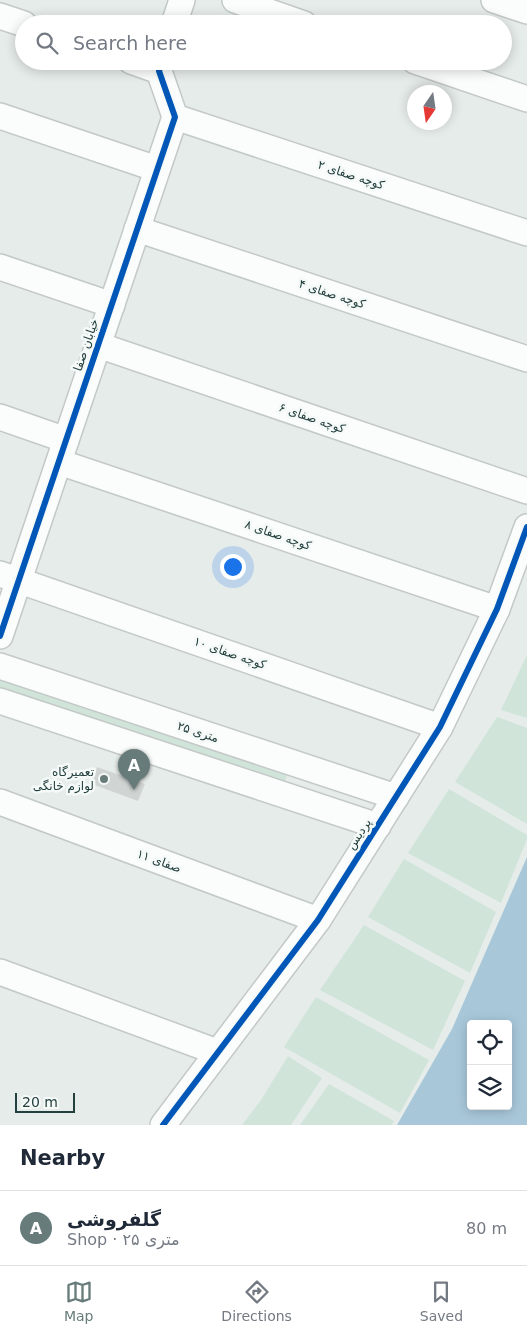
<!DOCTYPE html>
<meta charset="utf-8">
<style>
:root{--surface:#fff;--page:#f2f2f3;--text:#1f2937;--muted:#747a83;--line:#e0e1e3;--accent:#677c7a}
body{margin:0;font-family:"DejaVu Sans","Noto Sans Arabic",sans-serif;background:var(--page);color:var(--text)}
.controls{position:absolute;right:15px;bottom:15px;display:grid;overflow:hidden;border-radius:5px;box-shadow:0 2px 12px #0003}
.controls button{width:45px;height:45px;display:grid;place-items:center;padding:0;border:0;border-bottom:1px solid var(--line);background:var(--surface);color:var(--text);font:25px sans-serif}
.compass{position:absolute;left:407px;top:85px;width:45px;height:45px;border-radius:50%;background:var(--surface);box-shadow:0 2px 12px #0003;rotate:193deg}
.scale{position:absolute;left:15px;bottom:12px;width:60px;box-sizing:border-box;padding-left:5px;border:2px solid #233f3e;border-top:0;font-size:14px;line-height:18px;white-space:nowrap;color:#233f3e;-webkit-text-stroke:4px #f5faf8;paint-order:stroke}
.you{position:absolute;left:232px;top:566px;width:18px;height:18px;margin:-12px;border:4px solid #fff;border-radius:50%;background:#1a73e8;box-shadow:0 0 0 8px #1a73e833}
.badge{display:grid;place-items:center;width:32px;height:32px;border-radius:50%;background:var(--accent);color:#fff;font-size:16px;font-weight:700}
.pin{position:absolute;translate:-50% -41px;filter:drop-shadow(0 1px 2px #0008)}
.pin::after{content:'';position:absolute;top:26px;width:18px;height:15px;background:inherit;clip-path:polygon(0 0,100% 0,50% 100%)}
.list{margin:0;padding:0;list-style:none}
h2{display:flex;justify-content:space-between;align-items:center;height:65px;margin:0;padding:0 20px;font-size:21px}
h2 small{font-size:16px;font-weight:400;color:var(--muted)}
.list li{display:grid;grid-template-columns:32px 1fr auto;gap:15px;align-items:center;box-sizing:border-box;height:75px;padding:0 20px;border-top:1px solid var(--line)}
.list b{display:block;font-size:19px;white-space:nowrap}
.list p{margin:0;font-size:16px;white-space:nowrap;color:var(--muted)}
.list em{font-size:16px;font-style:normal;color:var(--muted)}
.icon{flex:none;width:28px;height:28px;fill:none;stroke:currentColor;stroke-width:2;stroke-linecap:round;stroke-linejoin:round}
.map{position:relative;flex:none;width:527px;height:1125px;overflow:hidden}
.search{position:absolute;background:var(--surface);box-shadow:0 2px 12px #0003;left:15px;right:15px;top:15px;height:55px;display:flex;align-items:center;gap:12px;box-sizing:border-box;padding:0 18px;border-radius:28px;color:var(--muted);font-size:19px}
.sheet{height:140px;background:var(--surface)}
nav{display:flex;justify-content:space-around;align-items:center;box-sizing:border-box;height:70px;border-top:1px solid var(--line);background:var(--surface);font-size:14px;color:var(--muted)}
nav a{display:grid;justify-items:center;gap:2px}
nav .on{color:var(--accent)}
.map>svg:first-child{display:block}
.green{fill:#d0e4da}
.water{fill:#a8c8d9;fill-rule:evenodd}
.building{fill:#d0d5d4}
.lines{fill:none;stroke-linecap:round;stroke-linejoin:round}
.minor-casing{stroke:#c3c9c7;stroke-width:28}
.minor{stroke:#fbfcfc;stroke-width:25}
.cycleway-casing{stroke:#f5faf8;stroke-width:9}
.cycleway{stroke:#0057b8;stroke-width:6}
.poi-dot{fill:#677c7a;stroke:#f5faf8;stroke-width:2}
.labels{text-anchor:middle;stroke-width:5;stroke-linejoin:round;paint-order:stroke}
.street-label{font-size:12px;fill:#233f3e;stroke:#f5faf8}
.poi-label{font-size:12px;fill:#233f3e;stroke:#f5faf8;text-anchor:end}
</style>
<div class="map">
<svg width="527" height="1125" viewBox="0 0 527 1125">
<rect width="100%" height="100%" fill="#e6ecea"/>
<!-- green -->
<g class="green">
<path d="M527 655V718L501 710Z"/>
<path d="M0 679 287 774 285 783 0 688Z"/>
<path d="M497 717 527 728V824L455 782Z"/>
<path d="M449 789 527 835V839L501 903 408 853Z"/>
<path d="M404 859 496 912 470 973 368 917Z"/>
<path d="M364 925 465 981 433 1050 320 990Z"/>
<path d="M316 997 429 1060 400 1113 284 1047Z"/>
<path d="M288 1056 322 1078 291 1125H242L261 1100Z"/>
<path d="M329 1084 394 1121 392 1125H300Z"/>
</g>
<!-- water -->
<path class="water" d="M527 857V1125H397L452 1029ZM471 1024H508V1106H471Z"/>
<!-- building -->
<path class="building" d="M97 767 145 784 138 801 92 784Z"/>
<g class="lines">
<!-- minor casing -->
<g class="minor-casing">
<g id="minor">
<path d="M235 0 304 24"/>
<path d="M494 0 527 11"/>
<path d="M0 16 24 24"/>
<path d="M174 24 182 0"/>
<path d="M131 61 159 71"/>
<path d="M415 61 527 99"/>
<path d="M0 116 157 169"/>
<path d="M175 117 527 233"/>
<path d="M137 229 527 359"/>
<path d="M0 267 112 305"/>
<path d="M98 345 527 491"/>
<path d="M0 417 66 440"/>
<path d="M59 462 497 609"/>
<path d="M0 574 440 727"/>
<path d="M0 636 175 117 159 71 162 61"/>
<path d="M0 666 396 797"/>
<path d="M0 701 378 826"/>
<path d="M0 802 318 920"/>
<path d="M0 972 217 1052"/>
<path d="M163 1125 318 920 440 727 497 609 527 527"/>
</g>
</g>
<!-- minor -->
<use href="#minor" class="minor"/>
<!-- cycleway casing -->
<g class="cycleway-casing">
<g id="cycleway">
<path d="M0 636 175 117 159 71 162 61"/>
<path d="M163 1125 318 920 440 727 497 609 527 527"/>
</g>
</g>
<!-- cycleway -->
<use href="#cycleway" class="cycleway"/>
</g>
<!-- markers -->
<circle class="poi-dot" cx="104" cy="779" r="5"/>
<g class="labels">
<!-- street labels -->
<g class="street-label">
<text transform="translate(351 175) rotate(18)" y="4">کوچه صفای ۲</text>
<text transform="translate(332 294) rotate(18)" y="4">کوچه صفای ۴</text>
<text transform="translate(86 345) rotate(-71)" y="4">خیابان صفا</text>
<text transform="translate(312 418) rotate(19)" y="4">کوچه صفای ۶</text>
<text transform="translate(278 535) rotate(19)" y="4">کوچه صفای ۸</text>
<text transform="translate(230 653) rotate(19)" y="4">کوچه صفای ۱۰</text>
<text transform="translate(198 732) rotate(18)" y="4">۲۵ متری</text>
<text transform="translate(359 834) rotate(-57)" y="4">پردیس</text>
<text transform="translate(159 861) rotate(20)" y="4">صفای ۱۱</text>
</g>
<!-- poi labels -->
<g class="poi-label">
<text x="94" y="776">تعمیرگاه<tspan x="94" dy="14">لوازم خانگی</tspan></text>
</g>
</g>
</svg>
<div class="controls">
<button><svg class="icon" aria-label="locate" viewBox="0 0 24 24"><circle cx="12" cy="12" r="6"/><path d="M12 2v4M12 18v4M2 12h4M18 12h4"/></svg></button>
<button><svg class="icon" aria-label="layers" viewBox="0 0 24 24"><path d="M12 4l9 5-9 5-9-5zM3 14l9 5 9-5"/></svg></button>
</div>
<svg class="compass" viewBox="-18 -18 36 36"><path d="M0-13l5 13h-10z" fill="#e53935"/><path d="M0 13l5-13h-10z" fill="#747a83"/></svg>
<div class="scale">20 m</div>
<div class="you"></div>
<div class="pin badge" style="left:134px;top:790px">A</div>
<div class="search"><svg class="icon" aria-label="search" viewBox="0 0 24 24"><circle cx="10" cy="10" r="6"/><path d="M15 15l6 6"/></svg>Search here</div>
</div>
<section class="sheet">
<h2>Nearby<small></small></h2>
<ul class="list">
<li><span class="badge">A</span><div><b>گلفروشی</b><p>Shop · ۲۵ متری</p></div><em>80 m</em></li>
</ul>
</section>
<nav>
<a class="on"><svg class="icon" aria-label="map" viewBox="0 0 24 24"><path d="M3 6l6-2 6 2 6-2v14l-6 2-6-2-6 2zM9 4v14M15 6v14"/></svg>Map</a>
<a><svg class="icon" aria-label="directions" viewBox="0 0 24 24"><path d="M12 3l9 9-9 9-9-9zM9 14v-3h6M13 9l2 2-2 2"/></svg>Directions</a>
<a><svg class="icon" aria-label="saved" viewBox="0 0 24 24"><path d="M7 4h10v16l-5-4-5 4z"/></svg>Saved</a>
</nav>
